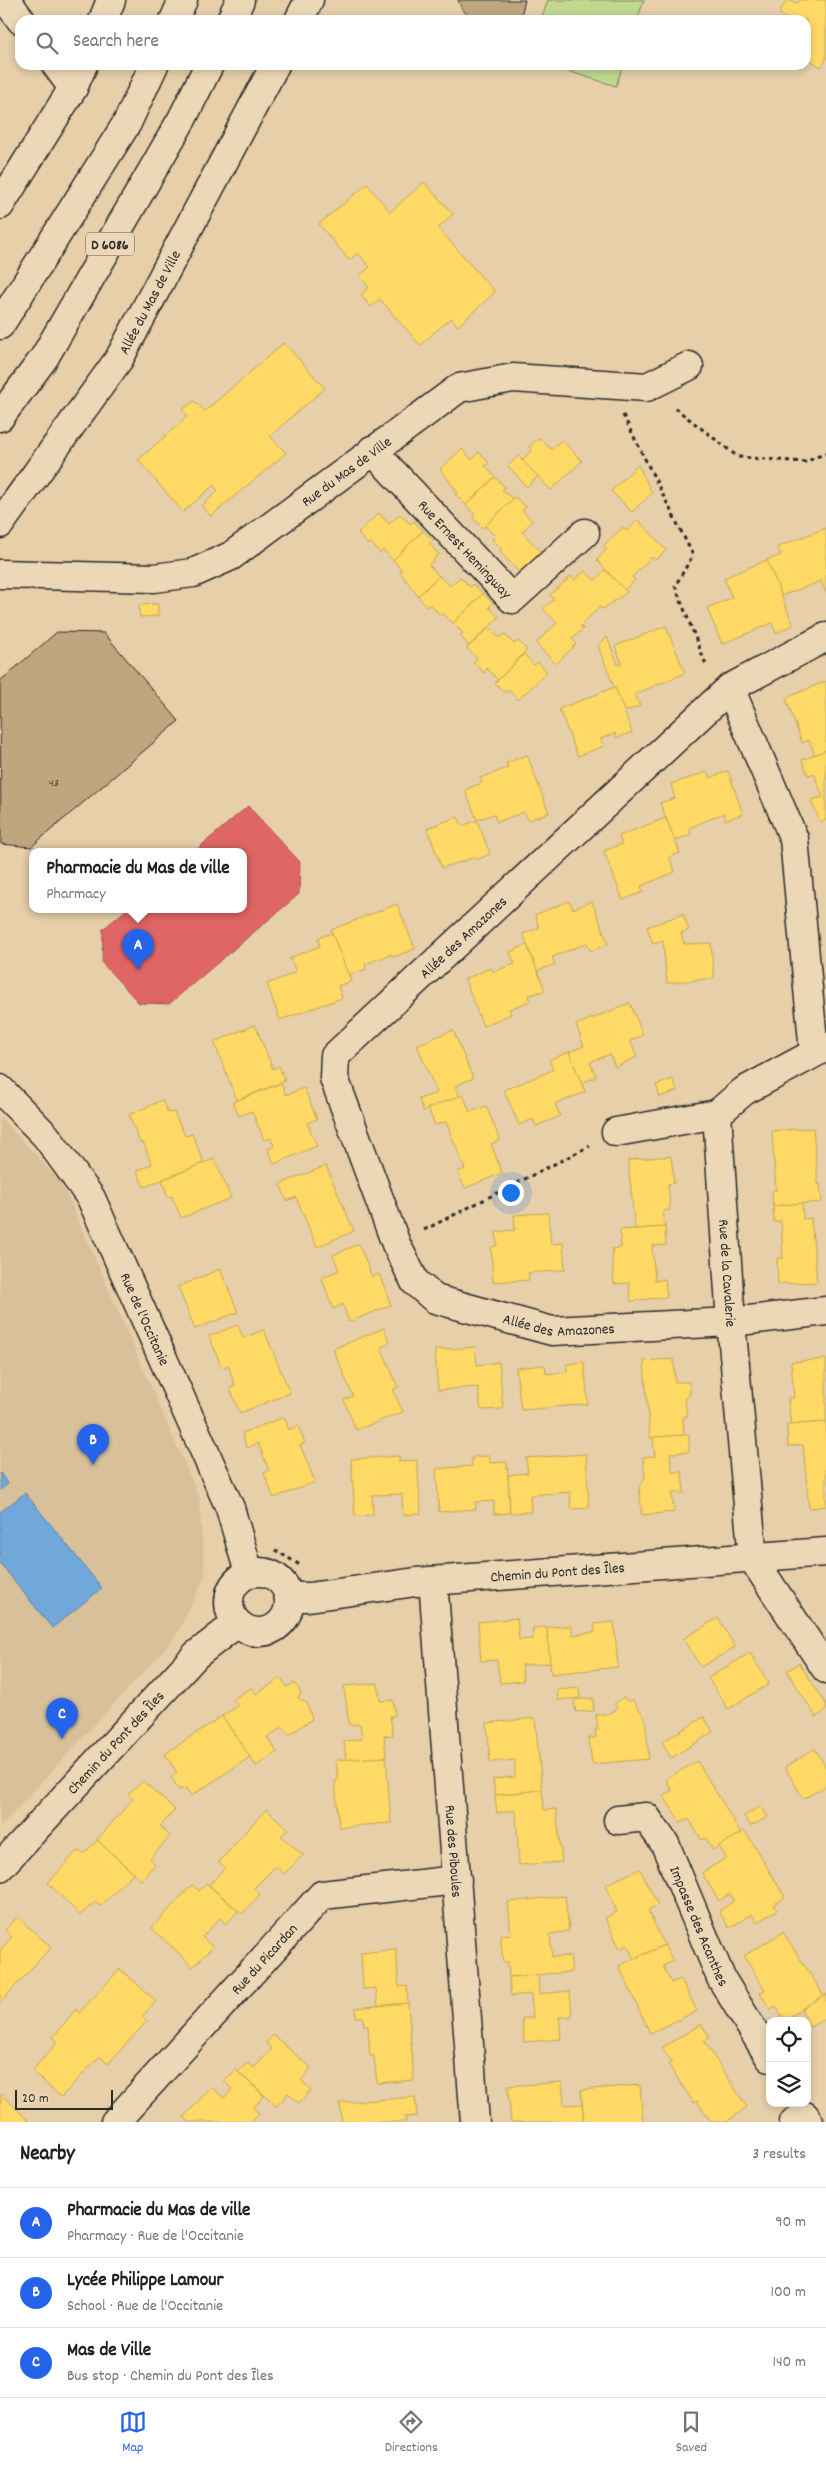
<!DOCTYPE html>
<meta charset="utf-8">
<style>
:root{--surface:#fff;--page:#f6f6f6;--text:#202124;--muted:#757577;--line:#e0e0e0;--accent:#2563eb}
body{margin:0;font-family:Dekko,sans-serif;background:var(--page);color:var(--text)}
.controls{position:absolute;right:15px;bottom:15px;display:grid;overflow:hidden;border-radius:10px;box-shadow:0 2px 8px #0003}
.controls button{width:45px;height:45px;display:grid;place-items:center;padding:0;border:0;border-bottom:1px solid var(--line);background:var(--surface);color:var(--text);font:25px sans-serif}
.scale{position:absolute;left:15px;bottom:12px;width:98px;box-sizing:border-box;padding-left:5px;border:2px solid #2b2b2b;border-top:0;font-size:14px;line-height:18px;white-space:nowrap;color:#2b2b2b;-webkit-text-stroke:4px #ecd8b6;paint-order:stroke}
.you{position:absolute;left:510px;top:1192px;width:18px;height:18px;margin:-12px;border:4px solid #fff;border-radius:50%;background:#1a73e8;box-shadow:0 0 0 8px #1a73e833}
.badge{display:grid;place-items:center;width:32px;height:32px;border-radius:50%;background:var(--accent);color:#fff;font-size:16px;font-weight:700}
.pin{position:absolute;translate:-50% -41px;filter:drop-shadow(0 1px 2px #0008)}
.pin::after{content:'';position:absolute;top:26px;width:18px;height:15px;background:inherit;clip-path:polygon(0 0,100% 0,50% 100%)}
.popup{position:absolute;left:29px;top:848px;width:218px;height:65px;box-sizing:border-box;display:grid;place-content:center;border-radius:10px;background:var(--surface);filter:drop-shadow(0 1px 4px #0005);font-size:16px;white-space:nowrap;color:var(--muted)}
.popup b{font-size:19px;color:var(--text)}
.popup::after{content:'';position:absolute;left:50%;top:100%;margin-left:-10px;border:10px solid transparent;border-top-color:var(--surface)}
.list{margin:0;padding:0;list-style:none}
h2{display:flex;justify-content:space-between;align-items:center;height:65px;margin:0;padding:0 20px;font-size:21px}
h2 small{font-size:16px;font-weight:400;color:var(--muted)}
.list li{display:grid;grid-template-columns:32px 1fr auto;gap:15px;align-items:center;box-sizing:border-box;height:70px;padding:0 20px;border-top:1px solid var(--line)}
.list b{display:block;font-size:19px;white-space:nowrap}
.list p{margin:0;font-size:16px;white-space:nowrap;color:var(--muted)}
.list em{font-size:16px;font-style:normal;color:var(--muted)}
.icon{flex:none;width:28px;height:28px;fill:none;stroke:currentColor;stroke-width:2;stroke-linecap:round;stroke-linejoin:round}
.map{position:relative;flex:none;width:826px;height:2122px;overflow:hidden}
.search{position:absolute;background:var(--surface);box-shadow:0 2px 8px #0003;left:15px;right:15px;top:15px;height:55px;display:flex;align-items:center;gap:12px;box-sizing:border-box;padding:0 18px;border-radius:15px;color:var(--muted);font-size:19px}
.sheet{height:275px;background:var(--surface)}
nav{display:flex;justify-content:space-around;align-items:center;box-sizing:border-box;height:70px;border-top:1px solid var(--line);background:var(--surface);font-size:14px;color:var(--muted)}
nav a{display:grid;justify-items:center;gap:2px}
nav .on{color:var(--accent)}
.map>svg:first-child{display:block}
.built{fill:#d7c09a}
.green{fill:#c0d98f;stroke:#76825d}
.homes{fill:#ffd966;stroke:#bfa554}
.shops{fill:#e06666;stroke:#aa5454}
.schools{fill:#6fa8dc;stroke:#5b82a7}
.building{fill:#c0a67e;stroke:#2b2b2b}
.lines{fill:none;stroke-linecap:round;stroke-linejoin:round}
.street-casing{stroke:#2b2b2b;stroke-width:31}
.primary-casing{stroke:#2b2b2b;stroke-width:31}
.path{stroke:#2b2b2b;stroke-width:3;stroke-dasharray:4 4;stroke-linecap:butt}
.street{stroke:#ecd8b6;stroke-width:28}
.primary{stroke:#ecd8b6;stroke-width:28}
.labels{text-anchor:middle;stroke-width:5;stroke-linejoin:round;paint-order:stroke}
.number-label{font-size:12px;fill:#504a40}
.shield{fill:#ecd8b6;stroke:#655f55;stroke-width:1}
.shield-label{font-size:14px;font-weight:bold;fill:#2b2b2b}
.street-label{font-size:15px;fill:#2b2b2b;stroke:#ecd8b6}
</style>
<div class="map">
<svg width="826" height="2122" viewBox="0 0 826 2122">
<rect width="100%" height="100%" fill="#e6cfa9"/>
<filter id="ink" filterUnits="userSpaceOnUse"><feTurbulence type="fractalNoise" baseFrequency=".02" numOctaves="2"/><feDisplacementMap in="SourceGraphic" scale="10" xChannelSelector="R" yChannelSelector="G"/><feConvolveMatrix kernelMatrix="1 2 1 2 8 2 1 2 1" color-interpolation-filters="sRGB"/></filter>
<g filter="url(#ink)">
<!-- built -->
<path class="built" d="M0 1117 62 1183 199 1497 205 1577 174 1639 0 1827Z"/>
<!-- green -->
<g class="green">
<path d="M548 0H644L637 20H541Z"/>
<path d="M548 65H623L616 86Z"/>
</g>
<!-- homes -->
<g class="homes">
<path d="M787 0 798 3 800 0H826V60L821 67 806 57V20H785L786 19 779 13Z"/>
<path d="M424 182 453 214 438 228 495 292 458 326 451 318 420 345 380 299 371 307 361 295 369 287 359 276 370 267 358 253 349 260 319 224 367 184 390 212Z"/>
<path d="M284 343 325 388 270 436 286 453 211 516 202 506 218 491 214 485 183 512 138 460 188 416 182 410 194 401 205 411Z"/>
<path d="M539 438 551 449 562 440 582 461 551 490 522 460 532 450 529 447Z"/>
<path d="M462 449 472 460 479 452 489 463 485 466 495 477 466 505 455 494 458 492 440 469Z"/>
<path d="M518 456 538 476 527 487 508 466Z"/>
<path d="M638 465 652 493 632 512 611 491Z"/>
<path d="M495 477 505 487 502 490 513 499 483 528 473 518 475 515 466 505Z"/>
<path d="M515 497 526 507 522 510 532 521 522 532 542 553 521 574 500 552 502 549 492 539 495 536 485 526Z"/>
<path d="M379 513 389 524 400 514 410 524 414 521 423 531 393 560 383 550 380 553 370 542 368 545 358 533Z"/>
<path d="M638 520 666 550 656 560 652 557 632 577 635 580 624 590 597 560 607 549 603 546 623 527 627 531Z"/>
<path d="M826 528V593L821 581 781 596 767 560 781 555 777 547Z"/>
<path d="M423 531 433 540 429 544 439 554 429 565 439 576 418 596 400 572 402 570 393 560Z"/>
<path d="M767 560 793 625 776 633 772 623 722 644 707 608 732 598 724 578Z"/>
<path d="M605 570 627 592 603 609 600 607 580 626 583 629 572 639 576 644 556 664 536 643 557 623 543 609 554 599 550 595 571 576 574 580 585 571 595 580Z"/>
<path d="M439 576 450 586 460 577 470 587 473 584 483 594 453 623 443 613 440 615 430 604 427 607 418 596Z"/>
<path d="M483 594 493 603 489 607 499 617 469 646 460 635 463 633 453 623Z"/>
<path d="M158 604V616L140 617 139 605Z"/>
<path d="M666 626 685 673 635 694 640 706 624 712 598 646 607 637 618 665 622 664 615 646Z"/>
<path d="M489 628 499 638 504 634 514 644 518 641 527 650 498 680 487 668 484 673 474 662 477 658 467 648Z"/>
<path d="M524 654 534 665 538 662 547 672 518 700 508 689 505 693 495 683Z"/>
<path d="M826 681V750L815 755 809 740 802 743 786 698Z"/>
<path d="M615 687 632 732 617 738 615 733 600 739 604 746 578 756 559 709Z"/>
<path d="M826 750V820L820 822 811 800 823 797 814 773 808 775 802 760Z"/>
<path d="M527 755 549 813 528 820 524 812 497 822 494 814 477 820 465 790 482 783 480 778 508 768 506 763Z"/>
<path d="M728 771 743 814 726 820 724 813 689 828 691 834 675 841 660 803 675 798 671 784 707 772 710 778Z"/>
<path d="M458 817 462 826 477 820 490 854 476 860 475 857 442 868 427 828Z"/>
<path d="M666 818 680 853 669 857 675 872 641 886 643 892 623 900 604 851 622 844 619 836Z"/>
<path d="M569 901 573 909 592 901 608 944 591 951 587 943 552 957 555 964 537 971 523 934 539 928 535 915Z"/>
<path d="M397 904 415 949 393 957 392 954 365 964 366 969 348 975 331 930Z"/>
<path d="M683 914 689 930 681 933 684 944 711 943 714 978 667 983 663 941 653 944 647 927Z"/>
<path d="M332 933 351 981 338 986 342 998 280 1020 267 984 296 972 290 958 320 946 318 938Z"/>
<path d="M527 945 545 990 528 996 530 1001 509 1009 511 1014 483 1026 465 979 491 968 493 972 515 964 510 952Z"/>
<path d="M630 1003 643 1035 630 1041 637 1057 615 1067 610 1054 590 1062 596 1077 581 1083 569 1052 584 1046 576 1025Z"/>
<path d="M255 1025 273 1069 279 1066 285 1081 237 1100 214 1042Z"/>
<path d="M453 1030 473 1078 455 1086 460 1097 423 1111 419 1099 437 1093 417 1045Z"/>
<path d="M569 1052 585 1092 555 1104 560 1116 536 1126 533 1119 519 1125 504 1090 553 1070 549 1060Z"/>
<path d="M673 1079 677 1091 660 1097 656 1085Z"/>
<path d="M281 1083 286 1095 304 1088 317 1119 307 1123 317 1146 274 1164 268 1149 274 1146 271 1138 264 1140 252 1111 239 1116 233 1102Z"/>
<path d="M463 1095 470 1112 486 1106 500 1140 491 1144 502 1173 465 1188 458 1172 465 1169 446 1122 435 1125 428 1108Z"/>
<path d="M162 1100 168 1113 174 1112 185 1136 192 1134 204 1163 144 1187 137 1171 152 1164 143 1142 140 1143 129 1115Z"/>
<path d="M813 1128 818 1184H820L822 1202 773 1206 772 1191 776 1190 772 1131Z"/>
<path d="M671 1156 674 1183 668 1184 670 1210 663 1211 665 1227 635 1229 628 1160Z"/>
<path d="M214 1159 231 1198 181 1218 172 1196 168 1197 162 1180Z"/>
<path d="M326 1166 354 1231 317 1247 296 1197 287 1201 280 1184Z"/>
<path d="M802 1203 803 1219 811 1218 817 1282 778 1284 777 1258H783L781 1221 774 1222 773 1206Z"/>
<path d="M548 1213 551 1244 563 1243 565 1270 528 1273 529 1280 493 1282 491 1247 497 1246 496 1232 515 1230 514 1215Z"/>
<path d="M665 1227 666 1245 652 1246 655 1281 665 1279 667 1297 631 1301 629 1283 614 1284 612 1249 621 1248 620 1230Z"/>
<path d="M359 1244 372 1277 379 1274 391 1305 349 1322 343 1304 333 1309 322 1278 339 1270 333 1255Z"/>
<path d="M220 1269 238 1312 195 1329 178 1287Z"/>
<path d="M238 1325 243 1338 264 1330 290 1393 240 1413 230 1388 235 1386 228 1365 222 1368 209 1336Z"/>
<path d="M384 1328 390 1343 381 1347 398 1387 393 1390 403 1412 356 1430 344 1400 353 1396 333 1349Z"/>
<path d="M475 1347 477 1365 499 1362 503 1409 481 1410 478 1387 438 1390 435 1350Z"/>
<path d="M674 1359 675 1382H689L690 1394 685 1399 687 1416 683 1417 684 1435 650 1438 644 1361Z"/>
<path d="M826 1359V1422L791 1425 788 1398H794L791 1362Z"/>
<path d="M584 1362 588 1404 521 1410 516 1368 545 1365 546 1374 567 1372V1364Z"/>
<path d="M284 1417 289 1430 298 1426 305 1443 300 1445 315 1482 274 1498 264 1473 269 1471 258 1443 247 1448 242 1433Z"/>
<path d="M826 1422V1506L809 1508 803 1445 788 1446 787 1425Z"/>
<path d="M684 1435H689V1452L670 1453 672 1472H682L683 1484 684 1493H672L674 1512 642 1515 639 1487 645 1478 643 1457 655 1456 653 1437Z"/>
<path d="M586 1454 589 1508 571 1509 570 1492 530 1495 531 1512 510 1513 508 1475 528 1473 526 1458Z"/>
<path d="M399 1456V1462L417 1460 421 1513 403 1515 402 1494 372 1495 373 1515 355 1516 351 1459Z"/>
<path d="M489 1456 490 1463 507 1462 510 1513 494 1514V1501L475 1502 476 1509 439 1512 436 1469 472 1466V1457Z"/>
<path d="M517 1618 519 1640 533 1639V1628L547 1627 551 1663 522 1665 523 1681 500 1683 497 1660 481 1661 478 1622Z"/>
<path d="M718 1618 735 1647 701 1667 683 1639Z"/>
<path d="M614 1622 618 1667 551 1674 547 1627 572 1626V1635L595 1632 594 1624Z"/>
<path d="M750 1653 769 1684 728 1709 708 1678Z"/>
<path d="M799 1663 826 1704V1710L816 1717 787 1671Z"/>
<path d="M281 1678 287 1687 294 1683 301 1692 298 1698 307 1703 312 1719 289 1735 283 1727 267 1737 277 1752 256 1766 222 1716 238 1706 233 1699 252 1688 256 1694Z"/>
<path d="M378 1683 380 1701 393 1700 395 1715 390 1716 393 1735 384 1736 386 1757 346 1760 344 1741 362 1739 360 1724 349 1725 344 1686Z"/>
<path d="M579 1688 580 1698 558 1700 557 1690Z"/>
<path d="M624 1697 628 1702 632 1699 645 1718 649 1759 592 1764 589 1738H596L595 1729 598 1730 596 1715 611 1713 618 1708 614 1704Z"/>
<path d="M593 1698 594 1711 576 1712 574 1700Z"/>
<path d="M222 1716 250 1757 191 1796 186 1788 179 1790 171 1777 177 1773 165 1754Z"/>
<path d="M704 1717 713 1732 671 1758 662 1742Z"/>
<path d="M535 1718 542 1790 495 1795 493 1779 515 1777V1760L490 1762 487 1723Z"/>
<path d="M815 1749 826 1768V1786L803 1799 785 1767Z"/>
<path d="M386 1757 391 1823 339 1827 335 1781 338 1780 336 1760Z"/>
<path d="M697 1761 741 1833 713 1850 706 1838 702 1840 689 1819 681 1823 663 1795 672 1791 666 1779Z"/>
<path d="M143 1781 175 1810 160 1826 170 1836 150 1859 155 1864 141 1880 97 1840 133 1799 128 1795Z"/>
<path d="M542 1790 544 1810 556 1809 562 1862 519 1865 516 1810 497 1813 495 1795Z"/>
<path d="M761 1806 768 1817 751 1826 744 1816Z"/>
<path d="M266 1809 288 1829 281 1836 303 1855 284 1874 276 1866 254 1888 260 1894 242 1914 209 1885 225 1868 219 1862Z"/>
<path d="M745 1831 785 1897 773 1905 777 1910 757 1922 752 1914 729 1928 719 1911 734 1901 730 1894 719 1901 702 1873 726 1858 719 1846Z"/>
<path d="M97 1840 133 1873 101 1906 95 1902 80 1915 48 1883 77 1851 85 1853Z"/>
<path d="M640 1869 658 1905 648 1910 664 1945 634 1959 627 1945 620 1949 605 1918 617 1912 605 1885Z"/>
<path d="M206 1883 238 1911 226 1924 220 1918 202 1937 213 1947 193 1967 152 1928 192 1885 199 1891Z"/>
<path d="M565 1896 569 1931 550 1934 552 1957 570 1956 572 1972 509 1977 508 1962H503L500 1935 511 1934 508 1902Z"/>
<path d="M17 1917 51 1947 0 2003V1950L12 1937 5 1930Z"/>
<path d="M783 1932 824 1996 784 2020 776 2006 770 2009 760 1993 765 1990 744 1956Z"/>
<path d="M664 1945 673 1961 663 1966 671 1983 681 1979 697 2011 650 2033 619 1966Z"/>
<path d="M396 1949 399 1987 407 1986 408 2003 378 2006 376 1988 363 1989 361 1953Z"/>
<path d="M120 1969 156 2001 142 2016 147 2021 108 2064 100 2056 61 2097 32 2071 58 2042 53 2037 76 2009 79 2013Z"/>
<path d="M538 1975 539 1994 570 1991 572 2016 559 2017 561 2039 524 2042 522 2018H533L531 1994 511 1996 509 1977Z"/>
<path d="M826 1994V2018L810 2027 801 2009Z"/>
<path d="M408 2003 414 2080 377 2083 374 2056H370L368 2026H364L363 2017H356L355 2008Z"/>
<path d="M701 2024 710 2037 704 2041 747 2107 726 2122H711L697 2101 694 2103 668 2064 672 2062 662 2048Z"/>
<path d="M273 2035 311 2068 301 2080 311 2090 299 2103 288 2093 277 2106 238 2072 247 2063 254 2068 272 2049 266 2043Z"/>
<path d="M236 2070 264 2096 253 2108 259 2113 250 2122H189L184 2117 211 2087 224 2098 232 2089 224 2081Z"/>
<path d="M562 2082 564 2105 582 2104 584 2122H511L508 2086Z"/>
<path d="M640 2085 643 2122H584L581 2090Z"/>
<path d="M1 2094 30 2122H0Z"/>
<path d="M415 2097 417 2116 405 2117 406 2122H342L340 2103Z"/>
</g>
<!-- shops -->
<path class="shops" d="M248 806 300 862 299 894 169 1004 139 1003 102 963 103 929 127 909H243V851H195Z"/>
<!-- schools -->
<g class="schools">
<path d="M0 1473 8 1484 0 1490Z"/>
<path d="M25 1493 102 1588 52 1628 0 1563V1512Z"/>
</g>
<!-- building -->
<g class="building">
<path d="M458 0H525L520 20H473L462 9Z"/>
<path d="M57 632 104 633 179 721 31 847 1 844 0 681Z"/>
</g>
<g class="lines">
<!-- street casing -->
<g class="street-casing">
<g id="street">
<path d="M6 0 21 20"/>
<path d="M103 20 111 0"/>
<path d="M299 20 309 0"/>
<path d="M56 65 73 88"/>
<path d="M0 205 73 88 83 65"/>
<path id="s1" d="M372 450 512 599 585 533"/>
<path id="s2" d="M0 524 119 359 275 65"/>
<path id="s3" d="M0 574 154 578 193 573 231 556 459 388 513 378 647 387 689 366"/>
<path id="s4" d="M826 637 730 688 719 698 335 1056 334 1078 396 1244 415 1282 435 1299 552 1331 731 1322 826 1311"/>
<path d="M730 688 794 839 814 1052"/>
<path id="s5" d="M826 1047 744 1091 717 1114 731 1322 753 1559 826 1669"/>
<path id="s6" d="M0 1089 46 1136 91 1198 230 1508 249 1573"/>
<path d="M616 1132 717 1114"/>
<circle cx="259" cy="1602" r="30"/>
<path id="s7" d="M433 1581 475 2122"/>
<path id="s8" d="M289 1597H309L416 1582 826 1552"/>
<path id="s9" d="M618 1820 646 1817 665 1844 721 1978 770 2058"/>
<path id="s10" d="M0 1867 196 1655 237 1623"/>
<path id="s11" d="M115 2122 322 1895 457 1880"/>
<path d="M794 2122 805 2116 809 2122"/>
</g>
</g>
<!-- primary casing -->
<g class="primary-casing">
<g id="primary">
<path d="M174 20 183 0"/>
<path d="M231 20 240 0"/>
<path d="M0 325 127 123 154 65"/>
<path d="M0 417 44 358 182 119 209 65"/>
</g>
</g>
<!-- path -->
<g class="path">
<path d="M675 408 738 457 805 462 826 453"/>
<path d="M623 415 693 555 675 586 707 667"/>
<path d="M424 1230 590 1146"/>
<path d="M275 1550 300 1565"/>
</g>
<!-- street -->
<use href="#street" class="street"/>
<!-- primary -->
<use href="#primary" class="primary"/>
</g>
</g>
<g class="labels">
<!-- number labels -->
<g class="number-label">
<text x="54" y="786">43</text>
</g>
<!-- shield labels -->
<rect class="shield" x="86" y="232.5" width="48" height="23" rx="4"/>
<g class="shield-label">
<text x="110" y="249">D 6086</text>
</g>
<!-- street labels -->
<g class="street-label">
<text dy="5" stroke="none"><textPath href="#s2" startOffset="268">Allée du Mas de Ville</textPath></text>
<text dy="5" stroke="none"><textPath href="#s3" startOffset="378">Rue du Mas de Ville</textPath></text>
<text dy="5" stroke="none"><textPath href="#s1" startOffset="136">Rue Ernest Hemingway</textPath></text>
<text transform="translate(463 937) rotate(-43)" y="5">Allée des Amazones</text>
<text dy="5" stroke="none"><textPath href="#s5" startOffset="288">Rue de la Cavalerie</textPath></text>
<text dy="5" stroke="none"><textPath href="#s6" startOffset="275">Rue de l'Occitanie</textPath></text>
<text dy="5" stroke="none"><textPath href="#s4" startOffset="1044">Allée des Amazones</textPath></text>
<text dy="5" stroke="none"><textPath href="#s8" startOffset="270">Chemin du Pont des Îles</textPath></text>
<text dy="5" stroke="none"><textPath href="#s10" startOffset="170">Chemin du Pont des Îles</textPath></text>
<text dy="5" stroke="none"><textPath href="#s7" startOffset="271">Rue des Piboules</textPath></text>
<text dy="5" stroke="none"><textPath href="#s9" startOffset="150">Impasse des Acanthes</textPath></text>
<text dy="5" stroke="none"><textPath href="#s11" startOffset="221">Rue du Picardan</textPath></text>
</g>
</g>
</svg>
<div class="controls">
<button><svg class="icon" aria-label="locate" viewBox="0 0 24 24"><circle cx="12" cy="12" r="6"/><path d="M12 2v4M12 18v4M2 12h4M18 12h4"/></svg></button>
<button><svg class="icon" aria-label="layers" viewBox="0 0 24 24"><path d="M12 4l9 5-9 5-9-5zM3 14l9 5 9-5"/></svg></button>
</div>
<div class="scale">20 m</div>
<div class="you"></div>
<div class="pin badge" style="left:138px;top:970px">A</div>
<div class="popup"><b>Pharmacie du Mas de ville</b>Pharmacy</div>
<div class="pin badge" style="left:93px;top:1465px">B</div>
<div class="pin badge" style="left:62px;top:1739px">C</div>
<div class="search"><svg class="icon" aria-label="search" viewBox="0 0 24 24"><circle cx="10" cy="10" r="6"/><path d="M15 15l6 6"/></svg>Search here</div>
</div>
<section class="sheet">
<h2>Nearby<small>3 results</small></h2>
<ul class="list">
<li><span class="badge">A</span><div><b>Pharmacie du Mas de ville</b><p>Pharmacy · Rue de l'Occitanie</p></div><em>90 m</em></li>
<li><span class="badge">B</span><div><b>Lycée Philippe Lamour</b><p>School · Rue de l'Occitanie</p></div><em>100 m</em></li>
<li><span class="badge">C</span><div><b>Mas de Ville</b><p>Bus stop · Chemin du Pont des Îles</p></div><em>140 m</em></li>
</ul>
</section>
<nav>
<a class="on"><svg class="icon" aria-label="map" viewBox="0 0 24 24"><path d="M3 6l6-2 6 2 6-2v14l-6 2-6-2-6 2zM9 4v14M15 6v14"/></svg>Map</a>
<a><svg class="icon" aria-label="directions" viewBox="0 0 24 24"><path d="M12 3l9 9-9 9-9-9zM9 14v-3h6M13 9l2 2-2 2"/></svg>Directions</a>
<a><svg class="icon" aria-label="saved" viewBox="0 0 24 24"><path d="M7 4h10v16l-5-4-5 4z"/></svg>Saved</a>
</nav>
